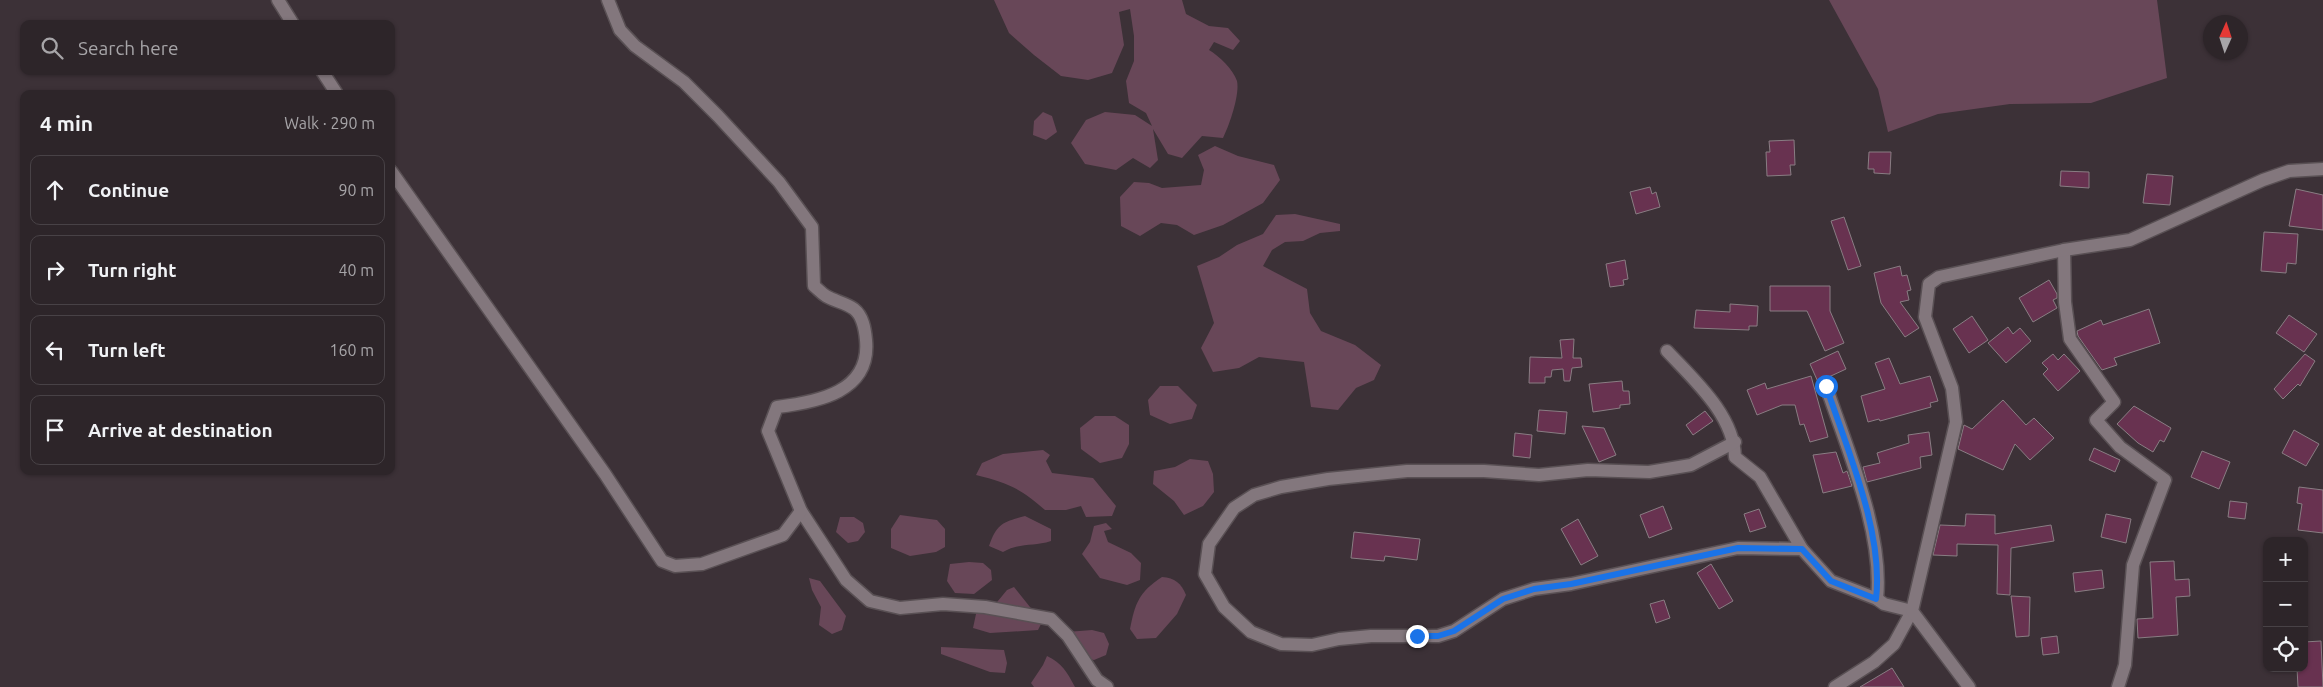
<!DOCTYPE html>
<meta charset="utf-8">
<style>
:root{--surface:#2d2529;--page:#352d31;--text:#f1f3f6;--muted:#a7a5a8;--line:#484246}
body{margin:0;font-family:Ubuntu,sans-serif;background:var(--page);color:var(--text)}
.controls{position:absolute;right:15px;bottom:15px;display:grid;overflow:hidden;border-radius:10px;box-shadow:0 1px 4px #0004}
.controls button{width:45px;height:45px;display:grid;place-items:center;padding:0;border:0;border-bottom:1px solid var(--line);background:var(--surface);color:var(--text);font:25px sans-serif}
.compass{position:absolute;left:2203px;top:15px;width:45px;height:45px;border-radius:50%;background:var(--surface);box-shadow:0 1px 4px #0004;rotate:3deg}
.stop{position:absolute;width:15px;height:15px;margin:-11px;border:4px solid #1a73e8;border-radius:50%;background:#fff}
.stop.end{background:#1a73e8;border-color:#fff;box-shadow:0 1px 5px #0008}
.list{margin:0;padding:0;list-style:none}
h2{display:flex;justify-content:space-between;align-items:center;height:65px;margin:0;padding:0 20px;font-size:21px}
h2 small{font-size:16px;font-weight:400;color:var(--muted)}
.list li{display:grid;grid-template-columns:32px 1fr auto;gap:15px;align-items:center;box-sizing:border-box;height:70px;margin:0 10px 10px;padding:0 10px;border:1px solid var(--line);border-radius:10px}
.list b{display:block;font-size:19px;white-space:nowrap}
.list em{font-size:16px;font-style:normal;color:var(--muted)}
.icon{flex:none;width:28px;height:28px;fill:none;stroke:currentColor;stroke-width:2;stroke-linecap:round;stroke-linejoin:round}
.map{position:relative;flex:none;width:2323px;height:687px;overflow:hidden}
.search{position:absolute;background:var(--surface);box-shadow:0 1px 4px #0004;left:20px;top:20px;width:375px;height:55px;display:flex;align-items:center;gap:12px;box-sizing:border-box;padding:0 18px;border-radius:10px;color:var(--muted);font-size:19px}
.panel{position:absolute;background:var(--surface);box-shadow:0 1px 4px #0004;left:20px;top:90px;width:375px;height:385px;border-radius:10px}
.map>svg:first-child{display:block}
.green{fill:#684758}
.building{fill:#683250;stroke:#897d83}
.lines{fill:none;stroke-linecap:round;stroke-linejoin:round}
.street-casing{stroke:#595054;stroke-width:15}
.street{stroke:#83777d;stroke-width:12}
.route{stroke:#1a73e8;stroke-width:6}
</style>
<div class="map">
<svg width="2323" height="687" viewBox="0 0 2323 687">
<rect width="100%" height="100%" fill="#3c3137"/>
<!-- green -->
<g class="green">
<path d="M994 0H1182L1186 14 1209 26 1228 28 1240 41 1233 50 1214 42 1209 50C1219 56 1233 69 1237 81 1240 95 1229 126 1223 138L1202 136 1182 158 1168 154 1153 129 1158 160 1150 168 1133 158 1116 170 1085 164 1071 143 1086 120 1105 112 1135 115 1152 126 1146 113 1129 103 1126 81 1134 61V36L1130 9 1119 12 1124 45 1112 73 1088 80 1061 76 1034 55 1009 33Z"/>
<path d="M1829 0H2157L2167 78 2091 103 2010 104 1938 114 1888 132 1878 89Z"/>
<path d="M1043 112 1052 116 1057 132 1046 140 1033 135 1034 121Z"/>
<path d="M1215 146 1238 156 1274 165 1280 180 1263 203 1223 225 1194 235 1177 225 1161 223 1140 236 1121 226 1120 197 1134 182 1149 183 1162 188 1201 185 1204 170 1198 155Z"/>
<path d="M1295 214 1340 224V231L1320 233 1303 241 1285 242 1272 250 1263 266 1307 289 1310 313 1321 331 1355 345 1381 365 1374 380 1356 388 1338 410 1311 407 1304 362 1259 357 1239 368 1213 372 1201 348 1214 323 1197 266 1219 257 1237 245 1263 234 1276 215Z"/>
<path d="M1160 386H1178L1197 405 1192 419 1170 424 1150 415 1148 400Z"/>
<path d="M1095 416H1115L1129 425V444L1122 458 1100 463 1081 449 1080 428Z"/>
<path d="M1043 450 1050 455 1046 461 1052 473 1093 478 1116 506 1112 516 1086 517 1081 506 1066 510H1045C1020 488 1008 483 976 475L982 463 1003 454Z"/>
<path d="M1190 459 1208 461 1213 474 1214 492 1203 506 1184 515 1174 501 1153 484 1154 471 1175 467Z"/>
<path d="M900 515 937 520 945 529V547L936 552 910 556 891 548V529Z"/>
<path d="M1025 516 1051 529V541C1033 547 1021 542 1003 552L989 546C997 523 1003 522 1025 516Z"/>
<path d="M840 517H854L863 523 865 532 858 541 848 543 836 532Z"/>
<path d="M1106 523 1112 529 1104 531 1108 542 1131 553 1141 563 1140 580 1127 585 1100 578 1082 554 1090 542 1094 526Z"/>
<path d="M969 562 983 563 991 570 992 580 974 594 955 593 947 581 950 564Z"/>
<path d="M1162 577C1175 578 1181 583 1186 595L1177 614 1156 638 1137 639 1130 629C1135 603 1139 592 1162 577Z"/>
<path d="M809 578 820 581 846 616 842 630 832 634 819 625 821 607 812 590Z"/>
<path d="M1014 587 1042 622 1038 630 990 633 973 628 979 600 993 607 1007 590Z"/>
<path d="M1092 630 1104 633 1109 644 1106 655 1094 660 1078 656 1067 632Z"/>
<path d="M941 647 1004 650 1007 663 1005 673 990 672 941 654Z"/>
<path d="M1047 656C1062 663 1067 672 1075 687H1034L1031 683 1043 665Z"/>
</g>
<!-- building -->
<g class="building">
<path d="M1794 140 1795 165H1790L1791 175 1767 176 1766 152H1770L1769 141Z"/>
<path d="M1869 152H1891L1890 174 1874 173V169H1868Z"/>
<path d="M2061 171 2089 172V188L2060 186Z"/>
<path d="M2147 174 2173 176 2170 205 2143 203Z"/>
<path d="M1650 187 1652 194 1656 192 1660 207 1636 214 1630 192Z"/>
<path d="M2296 189 2323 195V230L2289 226Z"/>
<path d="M1844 217 1861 266 1848 270 1831 221Z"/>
<path d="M2264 232 2298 234 2296 264 2287 263 2286 273 2261 271Z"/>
<path d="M1625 260 1628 279 1623 280 1624 285 1610 287 1606 264Z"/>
<path d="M1900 266 1902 276 1907 275 1911 290 1907 291 1909 300 1900 302 1919 328 1905 337 1881 303 1874 273Z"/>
<path d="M2049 280 2057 294V298L2053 300 2057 308 2033 322 2019 298Z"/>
<path d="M1770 286H1830V311L1844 343 1825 351 1807 311H1770Z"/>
<path d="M1730 304 1758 306 1757 326H1749V330L1694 328 1696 310 1730 312Z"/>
<path d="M2149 309 2160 343 2114 358 2117 365 2102 370 2078 336 2077 331 2101 320 2103 325Z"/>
<path d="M2289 315 2317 334 2304 352 2276 333Z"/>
<path d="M1972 316 1988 340 1969 353 1953 329Z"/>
<path d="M2008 327 2013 334 2020 328 2031 341 2006 363 1988 343Z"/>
<path d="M1574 339 1573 358H1581L1582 367 1572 368 1570 381H1564L1563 369 1552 370 1551 377H1545V383H1529L1530 357 1562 358 1560 340Z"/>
<path d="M1838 351 1846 369 1818 382 1810 364Z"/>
<path d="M2053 354 2058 360 2064 354 2080 371 2058 391 2043 374 2048 369 2042 363Z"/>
<path d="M2305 354 2315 361 2300 386 2298 384 2283 399 2274 389Z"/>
<path d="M1889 358 1900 384 1930 376 1938 401 1930 403 1931 407 1880 421 1879 419 1868 422 1861 396 1885 389 1875 363Z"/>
<path d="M1811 376 1828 437 1810 442 1804 424 1800 425 1795 405H1782L1757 415 1747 390 1765 383 1767 389Z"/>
<path d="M1622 381 1623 391H1629L1630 404 1620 405V408L1593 412 1589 384Z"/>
<path d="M2003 400 2026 425 2034 418 2054 438 2030 460 2015 444 2003 470 1958 449 1964 425 1972 429Z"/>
<path d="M2134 406 2171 428 2164 442 2160 440 2153 452 2138 443 2117 424Z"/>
<path d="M1539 410 1567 412 1565 434 1537 431Z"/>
<path d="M1705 411 1713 421 1693 435 1686 425Z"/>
<path d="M1582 426 1604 428 1616 455 1599 462Z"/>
<path d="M2294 430 2319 444 2306 466 2282 453Z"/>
<path d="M1929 432 1932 455 1920 457 1921 468 1867 482 1863 467 1880 463 1877 453 1909 443 1908 435Z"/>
<path d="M1515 433 1532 435 1530 458 1513 456Z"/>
<path d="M2094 448 2120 460 2115 472 2089 460Z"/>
<path d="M2202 451 2230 462 2219 489 2191 477Z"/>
<path d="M1836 452 1843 473 1847 471 1852 486 1823 493 1813 455Z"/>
<path d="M2299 487 2323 490V533L2298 530 2302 504 2297 503Z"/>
<path d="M2230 501 2247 503 2245 519 2228 517Z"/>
<path d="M1663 506 1672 529 1649 538 1640 515Z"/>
<path d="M1759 509 1766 527 1750 532 1744 514Z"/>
<path d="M1966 514 1995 515V534L2051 525 2054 541 2011 548 2010 595 1997 594 1998 545 1957 544V556L1933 555 1940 525 1965 526Z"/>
<path d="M2106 514 2131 519 2126 543 2101 537Z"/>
<path d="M1578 519 1598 556 1581 565 1561 529Z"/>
<path d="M1354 532 1420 539 1417 560 1385 556 1384 561 1351 558Z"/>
<path d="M2174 561 2175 580 2189 579 2190 596 2176 597 2178 635 2138 638 2137 619 2153 618 2150 562Z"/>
<path d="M1711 564 1733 601 1719 609 1697 573Z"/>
<path d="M2102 570 2104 588 2075 592 2073 573Z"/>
<path d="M2011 596 2030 597 2029 636 2016 637Z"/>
<path d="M1664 600 1670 618 1656 623 1650 604Z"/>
<path d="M2057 636 2059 653 2043 655 2041 638Z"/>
<path d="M2321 641 2323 687H2298L2297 668H2304V642Z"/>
<path d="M1892 668 1904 687H1860Z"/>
</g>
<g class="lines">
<!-- street casing -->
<g class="street-casing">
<g id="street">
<path d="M278 0 293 24"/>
<path d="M608 0 620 30 635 46 684 82 718 116 779 182 812 227 814 286C818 289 821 293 826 296 834 301 846 303 854 309 863 316 865 329 866 340 871 392 818 402 777 407L768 431 801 511 846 580 870 601 900 608 943 604 985 607 1051 619 1068 636 1097 680 1107 687"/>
<path d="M322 71 337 94"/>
<path d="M391 171 605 474 662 561 675 566 702 564 783 535 801 511"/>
<path d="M2064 250 2065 302 2070 339 2114 402 2096 420 2120 447 2165 480 2133 565 2125 665 2118 687"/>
<path d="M1667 351C1694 380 1734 415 1735 457L1760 477 1802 549"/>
<path d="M1826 386C1847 449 1884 533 1877 599"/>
<path d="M1735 442 1691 465 1649 472 1588 470 1539 475 1484 471H1407L1328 479 1281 487 1254 495 1234 508 1209 544 1205 574 1224 607 1251 632 1281 644 1312 645 1339 639 1371 636H1438L1454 631 1503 599 1534 589 1571 584 1738 548 1802 549 1831 581 1877 599 1884 604 1912 611 1894 644 1874 662 1835 687"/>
<path d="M1969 687 1912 611 1956 422 1952 388 1925 317 1929 284 1939 277 2064 250 2130 240 2263 180 2289 171 2323 169"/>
</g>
</g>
<!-- street -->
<use href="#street" class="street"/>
</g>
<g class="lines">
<!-- route -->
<path class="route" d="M1417 636H1438L1454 631 1503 599 1534 589 1571 584 1738 548 1802 549 1831 581 1876 599C1884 533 1847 449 1826 386"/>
</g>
</svg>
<div class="controls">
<button>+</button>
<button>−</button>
<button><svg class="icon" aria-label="locate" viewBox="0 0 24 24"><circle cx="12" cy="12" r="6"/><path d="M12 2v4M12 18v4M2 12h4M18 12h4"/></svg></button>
</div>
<svg class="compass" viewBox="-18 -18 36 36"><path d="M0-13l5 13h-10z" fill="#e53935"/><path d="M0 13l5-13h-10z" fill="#a7a5a8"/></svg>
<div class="stop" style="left:1826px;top:386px"></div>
<div class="stop end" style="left:1417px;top:636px"></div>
<div class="search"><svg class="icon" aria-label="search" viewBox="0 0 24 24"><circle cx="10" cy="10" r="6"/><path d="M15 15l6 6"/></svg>Search here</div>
<section class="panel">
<h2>4 min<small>Walk · 290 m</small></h2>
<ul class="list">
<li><svg class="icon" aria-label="ahead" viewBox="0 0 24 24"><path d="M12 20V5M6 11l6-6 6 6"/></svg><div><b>Continue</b></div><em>90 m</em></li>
<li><svg class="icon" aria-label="right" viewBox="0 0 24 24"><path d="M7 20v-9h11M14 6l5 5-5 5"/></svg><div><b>Turn right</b></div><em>40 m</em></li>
<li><svg class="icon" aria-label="left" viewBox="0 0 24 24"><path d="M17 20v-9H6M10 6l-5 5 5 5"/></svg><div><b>Turn left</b></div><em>160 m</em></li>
<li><svg class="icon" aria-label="arrive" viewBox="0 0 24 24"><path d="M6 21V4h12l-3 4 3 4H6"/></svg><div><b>Arrive at destination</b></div></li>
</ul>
</section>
</div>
